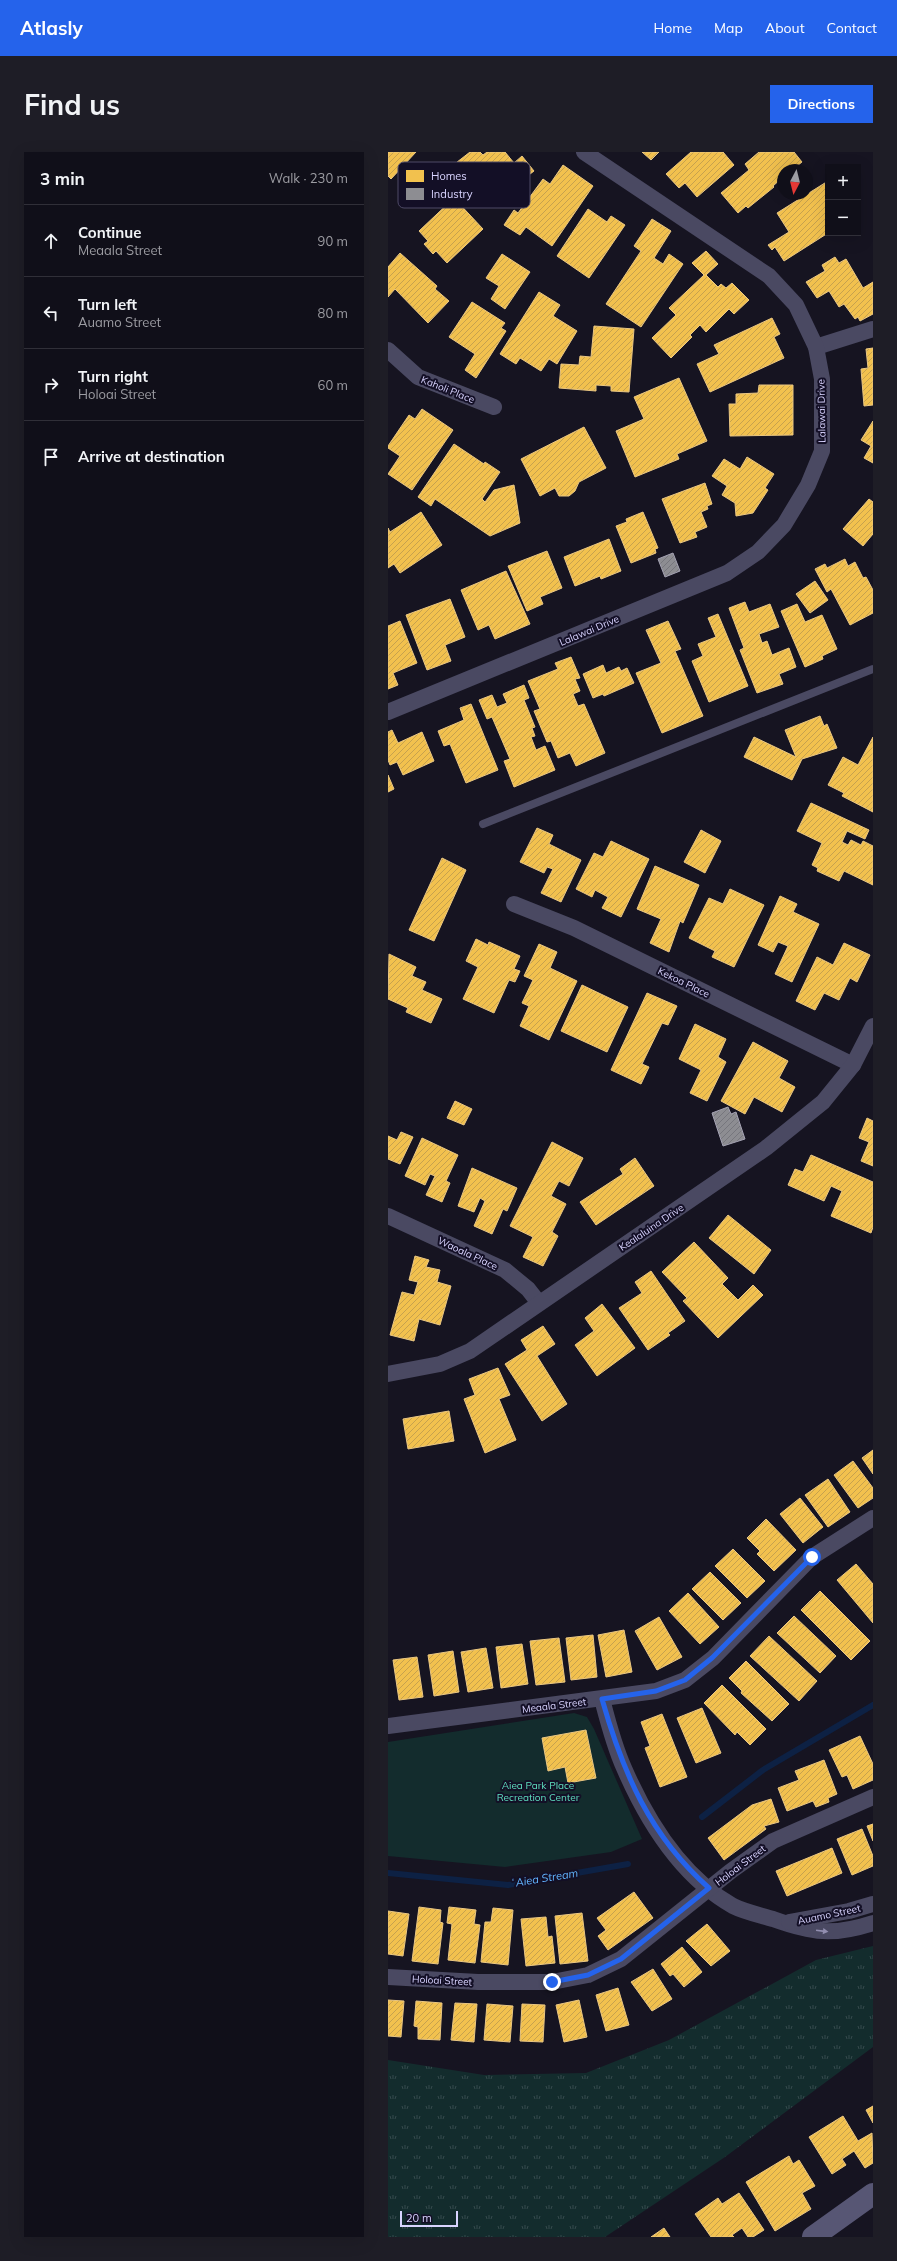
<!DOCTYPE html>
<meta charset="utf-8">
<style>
:root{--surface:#100f19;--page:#1e1d26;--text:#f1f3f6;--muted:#9c9ca2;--line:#302f38;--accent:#2563eb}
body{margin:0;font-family:Mulish,sans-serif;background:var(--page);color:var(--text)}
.controls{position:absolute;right:12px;top:12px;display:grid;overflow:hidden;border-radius:0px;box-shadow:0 4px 16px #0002}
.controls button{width:36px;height:36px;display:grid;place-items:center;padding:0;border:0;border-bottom:1px solid var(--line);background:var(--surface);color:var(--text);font:20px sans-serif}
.compass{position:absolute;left:389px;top:12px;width:36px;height:36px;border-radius:50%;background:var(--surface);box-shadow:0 4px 16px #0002;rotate:187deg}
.scale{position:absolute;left:12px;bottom:10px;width:58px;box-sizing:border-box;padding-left:4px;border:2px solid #d9d4ff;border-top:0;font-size:11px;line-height:14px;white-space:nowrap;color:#d9d4ff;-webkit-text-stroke:3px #130f26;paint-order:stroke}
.stop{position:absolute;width:12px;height:12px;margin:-9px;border:3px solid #2563eb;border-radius:50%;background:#fff}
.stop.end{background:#2563eb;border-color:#fff;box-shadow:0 1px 4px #0008}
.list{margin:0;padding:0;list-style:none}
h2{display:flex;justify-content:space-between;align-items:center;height:52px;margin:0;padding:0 16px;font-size:17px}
h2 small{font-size:13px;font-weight:400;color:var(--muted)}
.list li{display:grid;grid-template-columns:26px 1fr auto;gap:12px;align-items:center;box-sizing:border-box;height:72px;padding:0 16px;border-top:1px solid var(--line)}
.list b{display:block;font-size:15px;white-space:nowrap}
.list p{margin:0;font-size:13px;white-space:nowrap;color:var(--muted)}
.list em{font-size:13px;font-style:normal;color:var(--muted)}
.icon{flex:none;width:22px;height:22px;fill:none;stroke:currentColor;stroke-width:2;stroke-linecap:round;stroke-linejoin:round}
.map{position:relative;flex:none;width:485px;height:2085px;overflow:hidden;border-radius:0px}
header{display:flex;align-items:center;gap:24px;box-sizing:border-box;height:56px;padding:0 20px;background:var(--accent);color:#fff}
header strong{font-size:19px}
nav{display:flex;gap:22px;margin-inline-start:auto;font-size:14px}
.intro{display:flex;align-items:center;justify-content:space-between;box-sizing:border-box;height:96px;padding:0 24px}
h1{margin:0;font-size:28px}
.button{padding:10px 18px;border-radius:0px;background:var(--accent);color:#fff;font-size:14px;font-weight:700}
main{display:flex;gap:24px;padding:0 24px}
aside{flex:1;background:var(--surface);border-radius:0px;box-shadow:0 4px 16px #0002}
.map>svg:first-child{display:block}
.grass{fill:url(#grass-tufts)}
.green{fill:#132c2d}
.homes{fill:url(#homes-hatch);stroke:#eac783}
.industry{fill:url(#industry-hatch);stroke:#a4a2b3}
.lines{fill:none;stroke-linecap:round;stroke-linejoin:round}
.stream{stroke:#0d2144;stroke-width:6}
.lane{stroke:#4a4962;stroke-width:8}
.street{stroke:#4a4962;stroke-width:16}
.secondary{stroke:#575674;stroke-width:22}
.oneway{fill:#928eb0}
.route{stroke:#2563eb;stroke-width:5}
.labels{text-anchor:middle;stroke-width:4;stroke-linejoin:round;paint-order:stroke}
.street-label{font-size:10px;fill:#d9d4ff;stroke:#130f26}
.park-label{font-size:10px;fill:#5fe0c0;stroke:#130f26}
.water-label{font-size:11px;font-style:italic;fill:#62b6ff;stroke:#130f26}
.key{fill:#130f26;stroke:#4e4a67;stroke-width:1}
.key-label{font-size:11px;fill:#d9d4ff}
</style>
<header>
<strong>Atlasly</strong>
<nav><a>Home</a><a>Map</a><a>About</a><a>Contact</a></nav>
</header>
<div class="intro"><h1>Find us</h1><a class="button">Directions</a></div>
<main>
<aside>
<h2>3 min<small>Walk · 230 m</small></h2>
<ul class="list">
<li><svg class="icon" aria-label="ahead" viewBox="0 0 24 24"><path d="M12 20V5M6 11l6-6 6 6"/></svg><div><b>Continue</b><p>Meaala Street</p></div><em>90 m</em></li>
<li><svg class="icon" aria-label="left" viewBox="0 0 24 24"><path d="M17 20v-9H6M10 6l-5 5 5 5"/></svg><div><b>Turn left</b><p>Auamo Street</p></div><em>80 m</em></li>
<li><svg class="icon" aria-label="right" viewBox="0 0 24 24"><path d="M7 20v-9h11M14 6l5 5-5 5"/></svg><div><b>Turn right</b><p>Holoai Street</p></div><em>60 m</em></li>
<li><svg class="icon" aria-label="arrive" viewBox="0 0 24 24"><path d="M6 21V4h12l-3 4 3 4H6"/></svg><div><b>Arrive at destination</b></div></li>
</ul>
</aside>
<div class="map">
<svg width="485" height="2085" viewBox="0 0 485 2085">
<defs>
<pattern id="grass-tufts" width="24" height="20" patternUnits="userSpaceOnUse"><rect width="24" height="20" fill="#132c2d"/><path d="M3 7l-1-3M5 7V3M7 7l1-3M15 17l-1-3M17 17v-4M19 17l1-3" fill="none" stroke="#354a4c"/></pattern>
<pattern id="homes-hatch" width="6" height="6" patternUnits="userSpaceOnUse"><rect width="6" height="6" fill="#f2c14e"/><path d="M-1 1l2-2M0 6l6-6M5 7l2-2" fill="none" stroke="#c6a14e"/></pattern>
<pattern id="industry-hatch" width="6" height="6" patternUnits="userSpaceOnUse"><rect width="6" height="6" fill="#8d8d92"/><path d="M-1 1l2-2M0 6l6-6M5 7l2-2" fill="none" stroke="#76767d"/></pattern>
</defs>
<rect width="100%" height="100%" fill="#161421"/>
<!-- grass -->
<path class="grass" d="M485 1794V1895L337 2005 217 2085H0V1908L96 1923 198 1921 281 1888 428 1808Z"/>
<!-- green -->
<path class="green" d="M186 1561 199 1565 206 1577 254 1687 223 1700 117 1715 0 1704V1590Z"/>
<!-- homes -->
<g class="homes">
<path d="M0 0H28L3 27 0 24Z"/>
<path d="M82 0H92L95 3 99 0H117L126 11 134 4 146 19 116 42 107 31 103 34 92 20 84 25 80 19 64 31 55 21Z"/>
<path d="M254 0H271L263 8Z"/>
<path d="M303 0H335L346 13 309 45 297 31 291 36 278 22Z"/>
<path d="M371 0H406L414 10 404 18H395V25L385 34 386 35 360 56 358 54 350 61 333 41 361 18 357 12Z"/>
<path d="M175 13 205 34 164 94 138 75 132 83 116 73 126 58 130 61 155 27 162 32Z"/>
<path d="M440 29V81L396 109 387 95 384 98 380 93 401 80 389 61Z"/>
<path d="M66 46 95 77 59 111 48 99 45 102 36 92 40 89 31 79Z"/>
<path d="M200 57 219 70 223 64 237 73 201 126 169 104Z"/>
<path d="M264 67 283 79 266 106 275 112 281 102 295 112 253 175 218 152 253 99 246 94Z"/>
<path d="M318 99 330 112 318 123 330 135 333 132 338 136 344 131 361 148 346 162 341 157 318 180 312 173 302 183 304 185 283 206 264 186 288 163 281 156 316 123 304 111Z"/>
<path d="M12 101 49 134 47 137 61 149 40 171 7 137 0 145V115Z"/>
<path d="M114 102 142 120 117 157 103 147 111 134 98 126Z"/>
<path d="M447 105 451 111 458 107 475 136 485 130V162L472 169 470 165 467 167 456 152 451 155 441 139 429 146 418 130 437 119 434 113Z"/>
<path d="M151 140 172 153 165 164 189 179 169 212 161 207 153 219 132 206 128 212 112 202Z"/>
<path d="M84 150 117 171 113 176 118 179 88 226 77 218 87 202 61 185Z"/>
<path d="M384 166 392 182 386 185 396 206 322 240 309 212 331 202 326 193Z"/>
<path d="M206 174 246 177 241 240 223 239V234L208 233V239L171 236 173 212 191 213 192 204 203 205Z"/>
<path d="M485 196V253L476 254 473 217 480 216 478 197Z"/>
<path d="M291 226 319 289 289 302 291 307 247 325 228 279 256 267 246 245Z"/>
<path d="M371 233H405V283L342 284 341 252H348V242L370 241Z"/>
<path d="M34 257 65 278 24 338 0 322 12 304 0 296V294L21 263 27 267Z"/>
<path d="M485 269V311L476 306 483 294 473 288Z"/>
<path d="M196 275 218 316 191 330 187 339 181 344H171L167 336 152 344 133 307Z"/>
<path d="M66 292 96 312 97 310 112 320 94 347 97 350 106 338 126 333 132 371 102 384 47 347 43 354 30 345Z"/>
<path d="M359 305 386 322 377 336 380 338 365 361 348 364 347 351 334 343 339 334 324 324 336 307 352 317Z"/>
<path d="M317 331 324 352 319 354 320 357 313 360 319 375 307 380 309 385 292 391 274 347Z"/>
<path d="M481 347 485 350V382L475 394 455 377Z"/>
<path d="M33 360 54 393 12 421 6 412 0 416V376L2 380Z"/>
<path d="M255 360 270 396 267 397 268 401 243 411 228 374 239 370 238 367Z"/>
<path d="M221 387 233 419 213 427 212 424 187 434 176 405Z"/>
<path d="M159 399 174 436 152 445 155 452 139 459 120 414Z"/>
<path d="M457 407 460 414 467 410 475 426 478 425 485 438V461L462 473 443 437 439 440 427 417 437 412 439 416Z"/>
<path d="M118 419 142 472 107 487 101 473 90 478 73 438Z"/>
<path d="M427 429 440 448 422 461 408 442Z"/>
<path d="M62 447 77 485 57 493 63 509 39 518 18 463Z"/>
<path d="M357 450 361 460 382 452 391 475 371 482 374 491 379 489 384 503 401 496 408 515 391 522 395 532 369 541 352 498 356 496 341 456Z"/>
<path d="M409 452 417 470 434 463 449 497 434 504 435 507 417 515 393 459Z"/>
<path d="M330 462 360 534 321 550 304 509 315 504 310 492 328 485 320 466Z"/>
<path d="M12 469 29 511 5 521 10 533 0 537V474Z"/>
<path d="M280 469 293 497 287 499 315 564 274 581 248 521 273 511 258 478Z"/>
<path d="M183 505 192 526 187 527 192 539 185 542 190 554 196 552 217 601 188 614 182 601 170 606 163 589 159 590 146 559 152 557 140 529 170 517 167 511Z"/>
<path d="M215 513 218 521 231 515 233 519 239 516 246 531 216 544 215 542 205 546 195 522Z"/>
<path d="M136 533 141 546 136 548 147 575 144 576 147 584 143 585 148 598 157 594 167 618 126 635 116 609 122 607 104 565 99 567 91 548 104 543 109 555 119 551 115 542Z"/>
<path d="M83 552 110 618 78 631 62 592 56 594 50 579 76 568 72 556Z"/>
<path d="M432 564 436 574 439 572 449 596 414 607 404 628 356 605 366 585 408 605 397 578Z"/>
<path d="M4 578 10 591 34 580 46 609 15 623 9 610 2 613 0 608V580Z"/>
<path d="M485 585V660L454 644 456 641 440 633 455 605 470 613Z"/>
<path d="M0 623 6 637 0 640Z"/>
<path d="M423 651 481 678 477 687 459 679 454 690 460 693 463 688 473 693 475 689 485 694V733L456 719 451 729 429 719 430 716 424 713 434 691 409 679Z"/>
<path d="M149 676 165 683 161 692 193 708 173 750 153 741 165 717 159 715 156 721 132 710Z"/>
<path d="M313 678 333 689 317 721 296 710Z"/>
<path d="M223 689 261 707 233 765 214 756 220 745 207 738 204 745 188 737 206 701 215 705Z"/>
<path d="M54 706 78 718 46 789 21 778Z"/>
<path d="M267 714 311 733 295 771 292 769 281 800 262 791 273 767 249 757Z"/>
<path d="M342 737 376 753 346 815 324 805 327 799 301 786 321 746 335 752Z"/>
<path d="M392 744 409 752 405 760 431 772 404 830 387 822 400 794 390 790 385 800 370 793Z"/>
<path d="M88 787 100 793 101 790 132 804 126 817 132 819 127 830 121 828 106 861 75 847 90 815 78 809Z"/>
<path d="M456 791 482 803 469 830 462 826 451 848 436 841 427 858 408 849 429 805 445 813Z"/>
<path d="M151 792 169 800 162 816 189 829 161 888 132 874 141 854 134 851 145 828 136 824Z"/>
<path d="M1 802 28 815 24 824 38 830 34 838 54 847 43 871 18 860 20 856 0 847Z"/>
<path d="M194 833 240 855 219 900 173 879Z"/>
<path d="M259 841 289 854 280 873 274 871 254 912 261 915 253 932 223 918Z"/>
<path d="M307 872 338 887 330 905 338 910 319 949 302 941 313 918 291 907Z"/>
<path d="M365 890 400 909 391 926 407 935 394 960 366 945 357 962 333 949Z"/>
<path d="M67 949 84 957 76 973 59 966Z"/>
<path d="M479 966 485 969V1014L473 1009 481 990 471 986Z"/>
<path d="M13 980 25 985 12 1012 0 1007V984L9 988Z"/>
<path d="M34 986 70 1003 58 1029 62 1031 54 1050 38 1043 47 1024 42 1022 37 1033 17 1024Z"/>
<path d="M164 990 195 1006 181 1034 171 1029 163 1044 178 1052 164 1080 170 1084 155 1114 135 1105 145 1085 122 1074Z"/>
<path d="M423 1003 485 1030V1075L483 1081 443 1064 454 1039 443 1034 436 1049 400 1033 407 1017 415 1020Z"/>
<path d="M247 1006 266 1034 208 1073 192 1050 235 1022 232 1017Z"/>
<path d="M84 1016 129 1036 119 1059 115 1057 104 1082 86 1074 97 1049 92 1046 86 1060 70 1054Z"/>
<path d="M340 1063 383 1098 366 1122 321 1086Z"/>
<path d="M306 1090 340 1126 334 1132 350 1148 365 1133 375 1143 330 1186 295 1149 299 1146 274 1120Z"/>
<path d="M27 1104 41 1108 38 1115 52 1118 49 1130 63 1134 52 1173 31 1167 26 1189 2 1183 14 1140 26 1143 30 1130 21 1128Z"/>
<path d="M263 1119 297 1169 280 1181 282 1183 260 1198 231 1156 254 1141 247 1130Z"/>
<path d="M214 1152 247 1196 209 1224 187 1193 206 1179 197 1166Z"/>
<path d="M155 1174 167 1192 149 1204 179 1252 154 1269 117 1212 139 1198 133 1188Z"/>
<path d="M110 1216 122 1243 111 1247 128 1288 97 1301 76 1247 87 1243 81 1227Z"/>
<path d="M61 1259 66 1289 20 1297 15 1267Z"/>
<path d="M485 1298V1322L474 1306Z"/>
<path d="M465 1309 485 1336V1346L470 1356 446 1323Z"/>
<path d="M440 1327 462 1360 440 1375 417 1343Z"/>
<path d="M412 1346 435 1375 415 1391 392 1362Z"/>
<path d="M378 1367 408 1398 386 1419 369 1402 372 1399 359 1386Z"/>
<path d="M345 1397 377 1429 359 1446 327 1414Z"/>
<path d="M468 1412 485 1432V1471L449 1428Z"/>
<path d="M322 1420 353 1451 335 1468 304 1437Z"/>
<path d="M432 1439 482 1489 463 1508 413 1458Z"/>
<path d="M300 1441 331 1475 312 1492 281 1459Z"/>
<path d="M406 1464 448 1504 432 1521 389 1481Z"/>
<path d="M271 1465 294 1505 269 1518 247 1479Z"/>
<path d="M236 1478 244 1520 218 1525 210 1483Z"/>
<path d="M205 1483 209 1525 183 1528 178 1486Z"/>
<path d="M381 1484 429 1529 411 1549 362 1504Z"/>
<path d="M171 1486 177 1530 148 1533 142 1489Z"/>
<path d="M134 1492 140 1532 113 1536 108 1495Z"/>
<path d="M98 1496 105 1536 80 1540 73 1500Z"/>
<path d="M65 1499 71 1540 46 1544 40 1503Z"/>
<path d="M29 1505 35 1545 11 1548 5 1508Z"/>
<path d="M358 1509 401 1552 384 1569 353 1541 354 1539 341 1526Z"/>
<path d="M334 1533 378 1577 362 1593 349 1580 347 1583 316 1551Z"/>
<path d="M314 1556 333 1601 308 1611 289 1566Z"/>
<path d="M274 1562 299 1625 272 1635 257 1596 262 1594 253 1570Z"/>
<path d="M198 1578 208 1626 180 1631 177 1615 160 1619 154 1586Z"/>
<path d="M472 1584 485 1612V1628L465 1637 459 1623 454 1625 441 1598Z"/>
<path d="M436 1608 449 1642 440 1646 441 1650 428 1655 425 1649 399 1659 390 1636 411 1628 407 1619Z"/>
<path d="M383 1647 391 1670 376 1674 378 1677 336 1708 320 1686 364 1653Z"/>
<path d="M485 1672V1689L479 1674Z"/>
<path d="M474 1677 485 1704V1714L464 1723 449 1687Z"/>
<path d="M444 1696 454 1721 399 1744 388 1719Z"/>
<path d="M246 1740 265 1766 220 1798 210 1784 218 1778 209 1766Z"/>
<path d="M31 1755 53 1758 52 1770 55 1771 50 1812 24 1809Z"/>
<path d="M61 1755 88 1758 86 1772 92 1773 87 1811 60 1808 64 1772 59 1771Z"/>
<path d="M105 1756 125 1758 120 1813 93 1810 97 1770H103Z"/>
<path d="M0 1759 21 1762 15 1804 0 1802Z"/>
<path d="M194 1761 200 1809 172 1812 167 1764Z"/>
<path d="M158 1765 160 1785 164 1784 167 1811 138 1814 133 1767Z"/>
<path d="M319 1772 342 1799 323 1814 298 1789Z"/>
<path d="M294 1795 314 1820 296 1835 285 1822 282 1824 273 1812Z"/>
<path d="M265 1817 284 1847 264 1859 243 1830Z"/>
<path d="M230 1836 241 1873 218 1879 208 1843Z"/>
<path d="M0 1848 16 1849 13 1885 0 1884Z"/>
<path d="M191 1848 199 1885 176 1890 168 1853Z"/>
<path d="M28 1849 54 1851 52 1888 30 1887V1875L26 1874Z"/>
<path d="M67 1851 89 1852 86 1890 63 1888Z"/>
<path d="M99 1852 125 1854 122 1890 96 1888Z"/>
<path d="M134 1852 157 1853 155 1890 132 1889Z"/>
<path d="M485 1954V1971L478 1958Z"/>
<path d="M455 1964 470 1989 484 1981 485 2011 477 2016 466 1999 454 2007 458 2013 444 2022 421 1985Z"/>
<path d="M401 2004 405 2012 411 2008 427 2034 414 2041 423 2057 387 2079 358 2030Z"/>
<path d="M351 2041 376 2078 365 2085H360L354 2076 344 2083 346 2085H323L307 2062 330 2046 334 2052Z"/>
<path d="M276 2076 282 2085H263Z"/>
</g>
<!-- industry -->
<g class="industry">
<path d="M285 401 292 419 277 425 270 407Z"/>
<path d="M340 955 343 962 348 960 357 987 335 994 324 961Z"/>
</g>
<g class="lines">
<!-- stream -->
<g class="stream">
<path d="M314 1665 375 1618 485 1553"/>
<path d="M0 1721 120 1733 240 1712"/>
</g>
<!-- lane -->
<path class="lane" d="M95 672 485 517"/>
<!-- street -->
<g class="street">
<path d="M428 195 485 177"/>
<path d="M0 198 30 225 106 255"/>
<path d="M0 560 339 421 370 400 396 373 420 333 434 299V227L428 195 408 153 381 124 196 0"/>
<path d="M126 752 186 776 465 913"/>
<path d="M0 1064 117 1118 140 1137 151 1151"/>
<path d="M0 1222 52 1212 82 1199 378 996 435 950 465 913 485 874"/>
<path d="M214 1547C220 1570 226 1594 236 1616 259 1669 294 1725 345 1754 357 1760 372 1763 385 1767 424 1781 445 1784 485 1771"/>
<path d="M0 1574 268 1539 297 1528 325 1506 424 1405 485 1366"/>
<path d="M401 1770 461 1759 485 1752"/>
<path d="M0 1825 90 1830H164L200 1823 233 1807 343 1719 385 1689 485 1645"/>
</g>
<!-- secondary -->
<path class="secondary" d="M425 2085 485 2042"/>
</g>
<!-- one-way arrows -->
<defs><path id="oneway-solid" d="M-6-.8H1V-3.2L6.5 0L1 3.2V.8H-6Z"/></defs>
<use class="oneway" href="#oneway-solid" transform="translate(434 1779) rotate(7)"/>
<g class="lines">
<!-- route -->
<path class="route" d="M164 1830 200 1823 233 1807 321 1736C262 1684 235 1621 214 1547L268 1539 297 1528 324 1506 424 1405"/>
</g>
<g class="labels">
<!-- street labels -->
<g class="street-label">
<text transform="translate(60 237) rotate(22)" y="4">Kaholi Place</text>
<text transform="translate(433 259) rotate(-91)" y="4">Lalawai Drive</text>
<text transform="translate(201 478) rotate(-23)" y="4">Lalawai Drive</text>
<text transform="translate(296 830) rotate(26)" y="4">Kekoa Place</text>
<text transform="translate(263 1075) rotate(-34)" y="4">Kealaluina Drive</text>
<text transform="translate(80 1101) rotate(25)" y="4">Waoala Place</text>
<text transform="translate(166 1553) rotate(-7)" y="4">Meaala Street</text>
<text transform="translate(352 1713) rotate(-37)" y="4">Holoai Street</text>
<text transform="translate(441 1762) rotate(-12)" y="4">Auamo Street</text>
<text transform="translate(54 1828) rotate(3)" y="4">Holoai Street</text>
</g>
<!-- park labels -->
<g class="park-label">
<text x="150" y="1637">Aiea Park Place<tspan x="150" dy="12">Recreation Center</tspan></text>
</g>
<!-- water labels -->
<g class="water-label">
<text transform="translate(156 1726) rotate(-9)" y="4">ʻAiea Stream</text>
</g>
</g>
<!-- legend -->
<rect x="10" y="10" width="132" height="46" rx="6" class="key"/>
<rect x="18" y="18" width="18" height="12" fill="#f2c14e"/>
<rect x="18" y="36" width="18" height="12" fill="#8d8d92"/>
<g class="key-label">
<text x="43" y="28">Homes</text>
<text x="43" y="46">Industry</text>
</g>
</svg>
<div class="controls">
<button>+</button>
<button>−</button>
</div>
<svg class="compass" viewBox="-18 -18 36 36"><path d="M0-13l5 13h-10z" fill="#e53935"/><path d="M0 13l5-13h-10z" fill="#9c9ca2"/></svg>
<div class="scale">20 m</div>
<div class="stop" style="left:424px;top:1405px"></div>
<div class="stop end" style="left:164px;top:1830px"></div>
</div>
</main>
